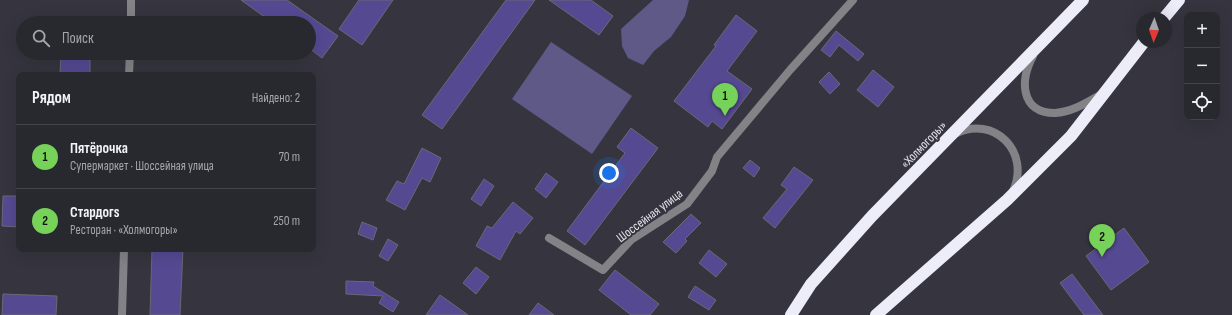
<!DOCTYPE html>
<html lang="ru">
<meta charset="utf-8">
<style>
:root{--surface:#28282f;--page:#34343b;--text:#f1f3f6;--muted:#a5a6aa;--line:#44444b;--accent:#77d259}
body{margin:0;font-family:"Sofia Sans Condensed",sans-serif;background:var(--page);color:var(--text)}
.controls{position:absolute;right:12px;top:12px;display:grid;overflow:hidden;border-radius:8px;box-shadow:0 4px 16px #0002}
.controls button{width:36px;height:36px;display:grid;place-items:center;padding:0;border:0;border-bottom:1px solid var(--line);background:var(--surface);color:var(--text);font:20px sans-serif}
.compass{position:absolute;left:1136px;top:12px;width:36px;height:36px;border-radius:50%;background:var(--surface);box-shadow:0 4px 16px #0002;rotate:182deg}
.you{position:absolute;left:609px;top:173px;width:14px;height:14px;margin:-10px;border:3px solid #fff;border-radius:50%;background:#1a73e8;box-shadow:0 0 0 6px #1a73e833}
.badge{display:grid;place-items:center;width:26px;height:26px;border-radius:50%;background:var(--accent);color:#111;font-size:13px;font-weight:700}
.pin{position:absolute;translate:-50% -33px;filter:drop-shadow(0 1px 2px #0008)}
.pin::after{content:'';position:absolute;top:21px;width:14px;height:12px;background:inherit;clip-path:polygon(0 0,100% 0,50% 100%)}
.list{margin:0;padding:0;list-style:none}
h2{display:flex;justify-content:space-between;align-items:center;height:52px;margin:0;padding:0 16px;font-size:17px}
h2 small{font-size:13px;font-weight:400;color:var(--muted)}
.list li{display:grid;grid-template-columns:26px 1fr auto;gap:12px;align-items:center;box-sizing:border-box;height:64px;padding:0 16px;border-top:1px solid var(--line)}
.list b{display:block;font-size:15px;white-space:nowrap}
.list p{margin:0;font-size:13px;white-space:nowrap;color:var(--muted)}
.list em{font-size:13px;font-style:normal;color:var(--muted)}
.icon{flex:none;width:22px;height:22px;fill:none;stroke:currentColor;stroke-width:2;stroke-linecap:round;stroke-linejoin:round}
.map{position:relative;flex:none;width:1232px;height:315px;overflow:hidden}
.search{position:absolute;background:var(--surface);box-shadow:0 4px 16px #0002;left:16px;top:16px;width:300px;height:44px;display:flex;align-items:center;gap:10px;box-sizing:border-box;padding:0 14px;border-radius:22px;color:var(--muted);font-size:15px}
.panel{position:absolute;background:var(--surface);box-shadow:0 4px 16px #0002;left:16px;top:72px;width:300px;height:180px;border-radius:8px}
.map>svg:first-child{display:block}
.green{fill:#5f5988}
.building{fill:#554992;stroke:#696974}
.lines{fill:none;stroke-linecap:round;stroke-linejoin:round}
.street{stroke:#838287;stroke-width:8}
.highway{stroke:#edecf9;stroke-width:12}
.labels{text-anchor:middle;stroke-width:4;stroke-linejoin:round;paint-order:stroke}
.street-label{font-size:13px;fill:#e1e0e7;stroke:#36353f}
</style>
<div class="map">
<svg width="1232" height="315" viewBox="0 0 1232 315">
<rect width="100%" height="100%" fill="#36353f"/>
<!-- green -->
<g class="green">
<path d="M653 0H689L685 16 671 37 654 51 643 65 628 58 622 46 621 29Z"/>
<path d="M551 42 632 96 592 154 512 99Z"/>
</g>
<!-- building -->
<g class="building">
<path d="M241 0H287L338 36 322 58 309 48V23H273Z"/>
<path d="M359 0H393L362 45 339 29Z"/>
<path d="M506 0H535L442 129 422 115Z"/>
<path d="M549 0H591L613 16 599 35Z"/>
<path d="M736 15 757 31 727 71 752 89 722 129 712 121 708 127 674 101 716 46 714 45Z"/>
<path d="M836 31 864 54 858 61 839 45 830 57 821 50Z"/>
<path d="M61 53H90V75H60Z"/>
<path d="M873 70 894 87 878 107 857 90Z"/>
<path d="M829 72 840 84 830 94 819 82Z"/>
<path d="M631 128 658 148 585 245 567 231 625 153 617 147Z"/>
<path d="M422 148 441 158 430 182 422 178 405 210 386 200 397 181 404 184Z"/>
<path d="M750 160 760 168 754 177 743 168Z"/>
<path d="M794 167 813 180 775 228 763 218 787 189 781 185Z"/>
<path d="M546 173 558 182 546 198 535 189Z"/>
<path d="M484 179 494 186 481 206 471 199Z"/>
<path d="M3 196H19V227L2 226Z"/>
<path d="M513 202 533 218 520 234 516 231 500 260 476 246 487 226 492 228Z"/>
<path d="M691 214 701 223 685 239 687 241 676 253 663 242Z"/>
<path d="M362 222 377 228 373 240 358 234Z"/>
<path d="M1124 228 1149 262 1111 290 1086 256Z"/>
<path d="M388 239 398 245 388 261 379 256Z"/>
<path d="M152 249H183L180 315H150Z"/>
<path d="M709 250 727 264 716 277 699 263Z"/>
<path d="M476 267 489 277 476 294 463 283Z"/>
<path d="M615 270 659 304 650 315H631L599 290Z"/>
<path d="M1072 274 1103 315H1084L1060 283Z"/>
<path d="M346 281 374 282 373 286 399 302 393 312 379 303 383 296 346 294Z"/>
<path d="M695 286 716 300 709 310 688 297Z"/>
<path d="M3 294 57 296 56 315H2Z"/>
<path d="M440 295 468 315H426Z"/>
<path d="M538 303 554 315H529Z"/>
</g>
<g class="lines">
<!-- street -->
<g class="street">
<path d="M131 23V0"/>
<path d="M1033 56C1020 80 1020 113 1055 113 1072 112 1086 103 1100 95"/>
<path d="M129 75 130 53"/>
<path d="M955 134C994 114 1031 152 1013 191"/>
<path d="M549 238 603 270 631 240 687 204 712 171 717 157 790 70 853 0"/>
<path d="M122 315 124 249"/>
</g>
<!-- highway -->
<g class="highway">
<path d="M1164 18 1179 0"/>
<path d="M791 315 811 284 872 216 1083 0"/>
<path d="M876 315 1007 200 1071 136 1144 42"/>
</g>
</g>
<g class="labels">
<!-- street labels -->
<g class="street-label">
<text transform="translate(923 144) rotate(-46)" y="5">«Холмогоры»</text>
<text transform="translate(649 215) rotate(-37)" y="5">Шоссейная улица</text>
</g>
</g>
</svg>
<div class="controls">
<button>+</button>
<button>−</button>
<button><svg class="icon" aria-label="locate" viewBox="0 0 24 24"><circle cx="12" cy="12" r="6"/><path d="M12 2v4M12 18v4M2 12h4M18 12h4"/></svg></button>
</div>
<svg class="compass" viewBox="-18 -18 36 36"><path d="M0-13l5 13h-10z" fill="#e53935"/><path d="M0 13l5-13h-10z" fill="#a5a6aa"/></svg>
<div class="you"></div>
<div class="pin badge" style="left:725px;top:116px">1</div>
<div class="pin badge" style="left:1102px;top:257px">2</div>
<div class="search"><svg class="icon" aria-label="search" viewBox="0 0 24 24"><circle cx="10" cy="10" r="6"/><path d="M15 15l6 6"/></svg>Поиск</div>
<section class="panel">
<h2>Рядом<small>Найдено: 2</small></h2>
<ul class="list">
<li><span class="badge">1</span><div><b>Пятёрочка</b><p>Супермаркет · Шоссейная улица</p></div><em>70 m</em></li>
<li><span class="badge">2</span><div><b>Стардогs</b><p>Ресторан · «Холмогоры»</p></div><em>250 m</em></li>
</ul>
</section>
</div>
